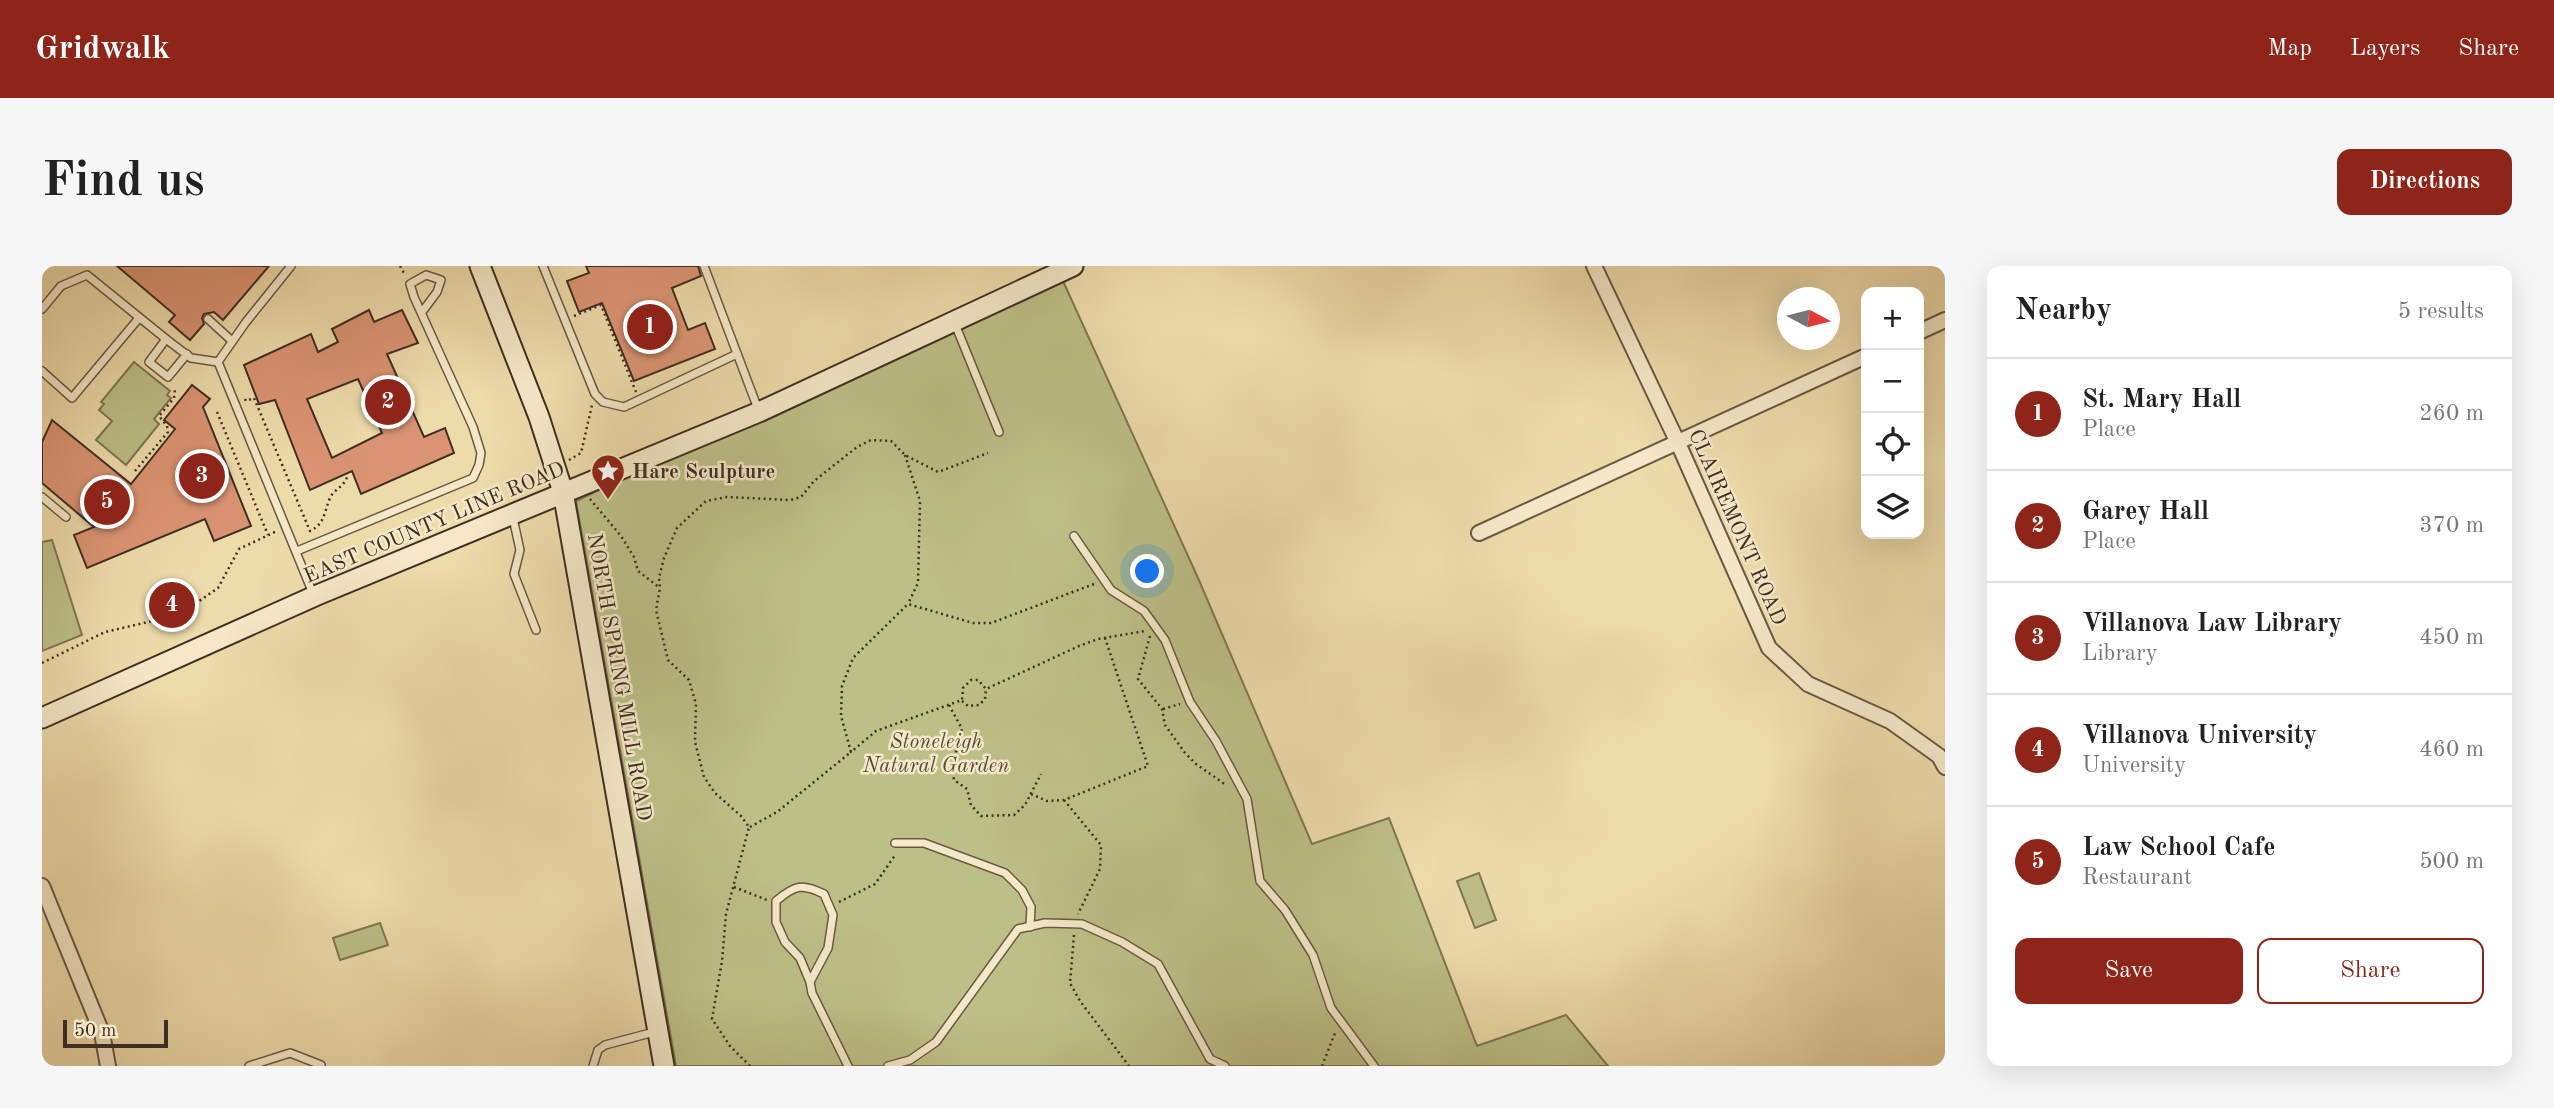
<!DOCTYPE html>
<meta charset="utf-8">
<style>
:root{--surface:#fff;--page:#f6f6f6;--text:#222;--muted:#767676;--line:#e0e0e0;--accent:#8f2418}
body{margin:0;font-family:"Old Standard TT",serif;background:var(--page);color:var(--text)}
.controls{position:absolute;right:21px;top:21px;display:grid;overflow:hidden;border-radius:14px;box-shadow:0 7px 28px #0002}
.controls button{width:63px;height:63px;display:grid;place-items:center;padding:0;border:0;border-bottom:2px solid var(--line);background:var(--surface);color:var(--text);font:35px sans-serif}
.compass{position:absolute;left:1735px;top:21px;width:63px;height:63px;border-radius:50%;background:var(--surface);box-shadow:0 7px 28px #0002;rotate:97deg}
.scale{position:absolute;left:21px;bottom:18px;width:105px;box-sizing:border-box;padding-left:7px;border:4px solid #402d23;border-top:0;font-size:19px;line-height:24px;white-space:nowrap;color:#402d23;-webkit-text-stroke:5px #f4e8c8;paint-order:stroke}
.you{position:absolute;left:1106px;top:306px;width:24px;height:24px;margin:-18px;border:5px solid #fff;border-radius:50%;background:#1a73e8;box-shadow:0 0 0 10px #1a73e833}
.badge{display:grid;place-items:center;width:46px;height:46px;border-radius:50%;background:var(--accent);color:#fff;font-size:23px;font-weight:700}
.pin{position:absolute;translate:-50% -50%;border:4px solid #fff;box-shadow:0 2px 7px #0006}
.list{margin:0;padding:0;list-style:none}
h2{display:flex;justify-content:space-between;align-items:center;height:91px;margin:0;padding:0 28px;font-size:30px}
h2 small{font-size:23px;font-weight:400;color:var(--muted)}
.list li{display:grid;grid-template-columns:46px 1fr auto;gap:21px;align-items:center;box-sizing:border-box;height:112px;padding:0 28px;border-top:2px solid var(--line)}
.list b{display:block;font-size:26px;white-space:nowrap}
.list p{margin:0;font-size:23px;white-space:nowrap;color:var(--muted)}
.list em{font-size:23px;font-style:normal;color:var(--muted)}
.actions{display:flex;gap:14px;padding:21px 28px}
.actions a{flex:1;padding:16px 0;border:2px solid var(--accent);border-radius:14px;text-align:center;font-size:24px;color:var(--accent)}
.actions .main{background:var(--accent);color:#fff}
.icon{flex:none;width:38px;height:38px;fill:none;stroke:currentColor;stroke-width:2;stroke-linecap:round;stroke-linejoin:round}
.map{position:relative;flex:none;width:1903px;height:800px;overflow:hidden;border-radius:14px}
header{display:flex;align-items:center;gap:42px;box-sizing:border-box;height:98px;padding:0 35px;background:var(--accent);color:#fff}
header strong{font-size:33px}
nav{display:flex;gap:38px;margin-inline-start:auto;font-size:24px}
.intro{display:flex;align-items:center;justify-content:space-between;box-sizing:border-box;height:168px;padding:0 42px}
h1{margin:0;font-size:49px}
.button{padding:18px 32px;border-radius:14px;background:var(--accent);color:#fff;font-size:24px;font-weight:700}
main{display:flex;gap:42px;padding:0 42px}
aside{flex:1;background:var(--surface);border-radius:14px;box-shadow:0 7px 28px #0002}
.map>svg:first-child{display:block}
.green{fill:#bcbf86;stroke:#7e7654;stroke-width:2}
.building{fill:#db9473;stroke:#402d23;stroke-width:2;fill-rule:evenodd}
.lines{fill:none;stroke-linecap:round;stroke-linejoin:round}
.lane-casing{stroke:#6c5845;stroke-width:10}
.street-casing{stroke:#6c5845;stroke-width:18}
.secondary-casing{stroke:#402d23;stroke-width:23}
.path{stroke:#402d23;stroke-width:2.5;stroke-dasharray:2 3.5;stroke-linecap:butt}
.lane{stroke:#f4e8c8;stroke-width:7}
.street{stroke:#f4e8c8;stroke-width:14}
.secondary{stroke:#f4e8c8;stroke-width:19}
.labels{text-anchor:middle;stroke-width:5;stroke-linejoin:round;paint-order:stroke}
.poi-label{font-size:21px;font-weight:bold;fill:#402d23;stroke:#f4e8c8;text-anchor:start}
.street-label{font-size:21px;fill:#402d23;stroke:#f4e8c8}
.park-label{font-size:21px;font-style:italic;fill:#594a37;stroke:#f4e8c8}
</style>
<header>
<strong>Gridwalk</strong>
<nav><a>Map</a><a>Layers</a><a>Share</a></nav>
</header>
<div class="intro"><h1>Find us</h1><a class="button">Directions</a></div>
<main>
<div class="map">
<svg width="1903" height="800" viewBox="0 0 1903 800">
<rect width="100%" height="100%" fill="#eedbaa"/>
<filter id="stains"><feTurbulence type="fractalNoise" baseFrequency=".00286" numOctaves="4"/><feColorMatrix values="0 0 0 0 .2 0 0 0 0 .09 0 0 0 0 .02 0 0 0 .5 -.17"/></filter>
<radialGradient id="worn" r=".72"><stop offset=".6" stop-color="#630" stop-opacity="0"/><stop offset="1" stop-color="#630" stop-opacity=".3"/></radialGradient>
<!-- green -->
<g class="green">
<path d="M1021 15 1156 312 1270 578 1347 552 1435 780 1524 749 1566 800H634L534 235 649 180Z"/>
<path d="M92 96 128 125 125 129 129 132 112 153 117 158 84 199 54 174 70 155 57 144 62 138 59 136Z"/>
<path d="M10 274 40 369 0 385V276Z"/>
<path d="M1437 607 1454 654 1433 662 1415 615Z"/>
<path d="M338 657 346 679 298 694 291 672Z"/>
</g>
<!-- building -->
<g class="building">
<path d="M75 0H227L181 54 172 46 162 48 160 52 162 58 148 74 127 56 133 49Z"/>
<path d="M544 0H656L659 10 630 22 646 64 663 57 673 83 592 115 560 37 537 46 525 15 547 7Z"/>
<path d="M327 44 332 56 360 44 376 77 345 88 382 171 403 162 412 187 319 228 310 205 268 224 233 134 217 138 202 99 269 68 276 86 296 76 290 63ZM316 113 340 167 290 192 265 133Z"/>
<path d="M150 119 168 133 161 141 209 260 172 275 163 253 45 302 32 269 52 261 0 217V176L10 154 89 218 133 163 122 154Z"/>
</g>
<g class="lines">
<!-- lane casing -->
<g class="lane-casing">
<g id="lane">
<path d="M249 0 204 56 176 96 272 330"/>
<path d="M501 0 553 128 561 136 582 141 695 88"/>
<path d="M662 0 716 143"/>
<path d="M0 43 19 20 45 9 124 73"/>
<path d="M166 53 190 75"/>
<path d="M913 58 957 166"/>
<path d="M145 88 126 111 107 96 124 73 149 92 176 96"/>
<path d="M0 105 30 132 97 52"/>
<path d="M0 231 24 251"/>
<path d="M471 252 478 284 472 308 494 364"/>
<path d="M1032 270 1069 324 1102 345 1123 374 1148 436 1174 475 1205 533 1218 615 1243 644 1271 689 1289 742 1332 800"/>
<path d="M255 285 431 212 437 199 439 187 431 161 372 31 368 18 384 9 399 14 395 26 380 46"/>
<path d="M853 577H882L963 607 980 624 989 641 988 661"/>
<path d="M768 716 786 682 791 649 782 628C760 617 753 619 734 635V656L743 676 758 692 768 716 770 727 806 800"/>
<path d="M207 800 248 787 279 799"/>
<path d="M551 800 556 784 563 779 616 765"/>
<path d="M846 800 868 794 894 776 976 663 1003 657 1040 658 1080 676 1116 698 1168 793 1183 800"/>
</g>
</g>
<!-- street casing -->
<g class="street-casing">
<g id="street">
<path d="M1552 0 1636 177 1727 382 1766 418 1848 455 1897 490 1903 501"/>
<path d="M1877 66 1903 54"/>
<path d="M1437 267 1824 90"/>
<path d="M0 620 60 767 66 800"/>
</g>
</g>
<!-- secondary casing -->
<g class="secondary-casing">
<g id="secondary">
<path d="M438 0 497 151 521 226 622 800"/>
<path d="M0 452 273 330 717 146 1031 0"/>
</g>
</g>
<!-- path -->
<g class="path">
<path d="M358 0 363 9"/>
<path d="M532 50 559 39 594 126"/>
<path d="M203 133 204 135 212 132 268 265C283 258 282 246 288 232 292 223 302 221 305 211"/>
<path d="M175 146 226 269"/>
<path d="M863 189 878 235 876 317 866 338"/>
<path d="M527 194 539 187 550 139"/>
<path d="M93 205 126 166 125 160 117 150 132 132 133 123"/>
<path d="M548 233 579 270 592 291 596 305 618 322"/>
<path d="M1052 318 949 357H931L866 338 811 392 800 420 799 450 809 486 834 465 920 434 921 422 929 414H936L944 423 1037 380 1056 373 1103 365"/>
<path d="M1108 370 1096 413 1120 443 1123 459 1143 487 1154 498 1184 519"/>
<path d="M0 397 63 366 119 353 150 340 176 322 197 283 235 265"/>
<path d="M920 435 926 440 937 439 943 433 944 423"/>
<path d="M907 439 920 463 910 501 912 514 925 523 929 539 939 550 972 549 983 539 999 508"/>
<path d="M1121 443 1138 438"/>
<path d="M989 528 1005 535 1022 534 1106 500 1063 372"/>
<path d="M1022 534 1059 579 1058 603 1036 648"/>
<path d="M708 561 735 546 809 486"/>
<path d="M692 621 725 634"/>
<path d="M797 636 833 618 854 588"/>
<path d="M1032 669 1028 717 1038 735 1087 800"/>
<path d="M708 800 688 780 670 753 680 695 684 648 707 561 699 550 673 527 662 511 653 476 654 438 647 414 626 394 614 344 618 322 617 312 622 292 635 262 664 235 685 231 748 234 759 231 772 215 815 181 829 174 849 175 863 189 896 206 946 187"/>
<path d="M1280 800 1293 767"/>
</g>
<!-- lane -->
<use href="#lane" class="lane"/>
<!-- street -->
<use href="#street" class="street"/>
<!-- secondary -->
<use href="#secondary" class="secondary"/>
</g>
<!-- icons -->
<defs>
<g id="sight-pin" transform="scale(1.75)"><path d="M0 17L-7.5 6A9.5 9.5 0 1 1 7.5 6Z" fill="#8f2418" stroke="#f4e8c8"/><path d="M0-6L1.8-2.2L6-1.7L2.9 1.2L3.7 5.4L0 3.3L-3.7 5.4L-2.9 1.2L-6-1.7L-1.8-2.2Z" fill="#fff"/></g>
</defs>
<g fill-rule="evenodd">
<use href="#sight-pin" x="566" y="205"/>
</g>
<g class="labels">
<!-- poi labels -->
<g class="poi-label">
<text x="590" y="212">Hare Sculpture</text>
</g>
<!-- street labels -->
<g class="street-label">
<text transform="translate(392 256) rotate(-23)" y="7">EAST COUNTY LINE ROAD</text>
<text transform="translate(1696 261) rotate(66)" y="7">CLAIREMONT ROAD</text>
<text transform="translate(578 411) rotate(80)" y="7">NORTH SPRING MILL ROAD</text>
</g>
<!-- park labels -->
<g class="park-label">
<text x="894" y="482">Stoneleigh<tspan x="894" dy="24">Natural Garden</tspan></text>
</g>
</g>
<rect width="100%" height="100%" filter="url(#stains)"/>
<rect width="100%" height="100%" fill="url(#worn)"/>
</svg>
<div class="controls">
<button>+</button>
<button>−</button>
<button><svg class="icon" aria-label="locate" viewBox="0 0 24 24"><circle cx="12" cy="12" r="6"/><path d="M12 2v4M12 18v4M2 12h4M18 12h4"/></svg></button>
<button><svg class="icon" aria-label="layers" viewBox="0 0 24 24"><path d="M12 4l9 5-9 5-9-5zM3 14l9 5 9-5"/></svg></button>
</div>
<svg class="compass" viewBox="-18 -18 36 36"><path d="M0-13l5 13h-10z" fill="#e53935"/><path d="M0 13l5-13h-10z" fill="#767676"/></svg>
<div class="scale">50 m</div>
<div class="you"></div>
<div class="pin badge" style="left:608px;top:61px">1</div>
<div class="pin badge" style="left:346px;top:136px">2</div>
<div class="pin badge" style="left:160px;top:210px">3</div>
<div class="pin badge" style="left:130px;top:339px">4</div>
<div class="pin badge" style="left:65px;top:236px">5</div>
</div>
<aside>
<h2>Nearby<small>5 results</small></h2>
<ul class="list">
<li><span class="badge">1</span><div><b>St. Mary Hall</b><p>Place</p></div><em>260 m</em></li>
<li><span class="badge">2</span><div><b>Garey Hall</b><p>Place</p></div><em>370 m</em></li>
<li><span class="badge">3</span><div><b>Villanova Law Library</b><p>Library</p></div><em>450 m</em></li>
<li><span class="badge">4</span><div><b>Villanova University</b><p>University</p></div><em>460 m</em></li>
<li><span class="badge">5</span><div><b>Law School Cafe</b><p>Restaurant</p></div><em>500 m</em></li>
</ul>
<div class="actions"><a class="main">Save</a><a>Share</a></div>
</aside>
</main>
